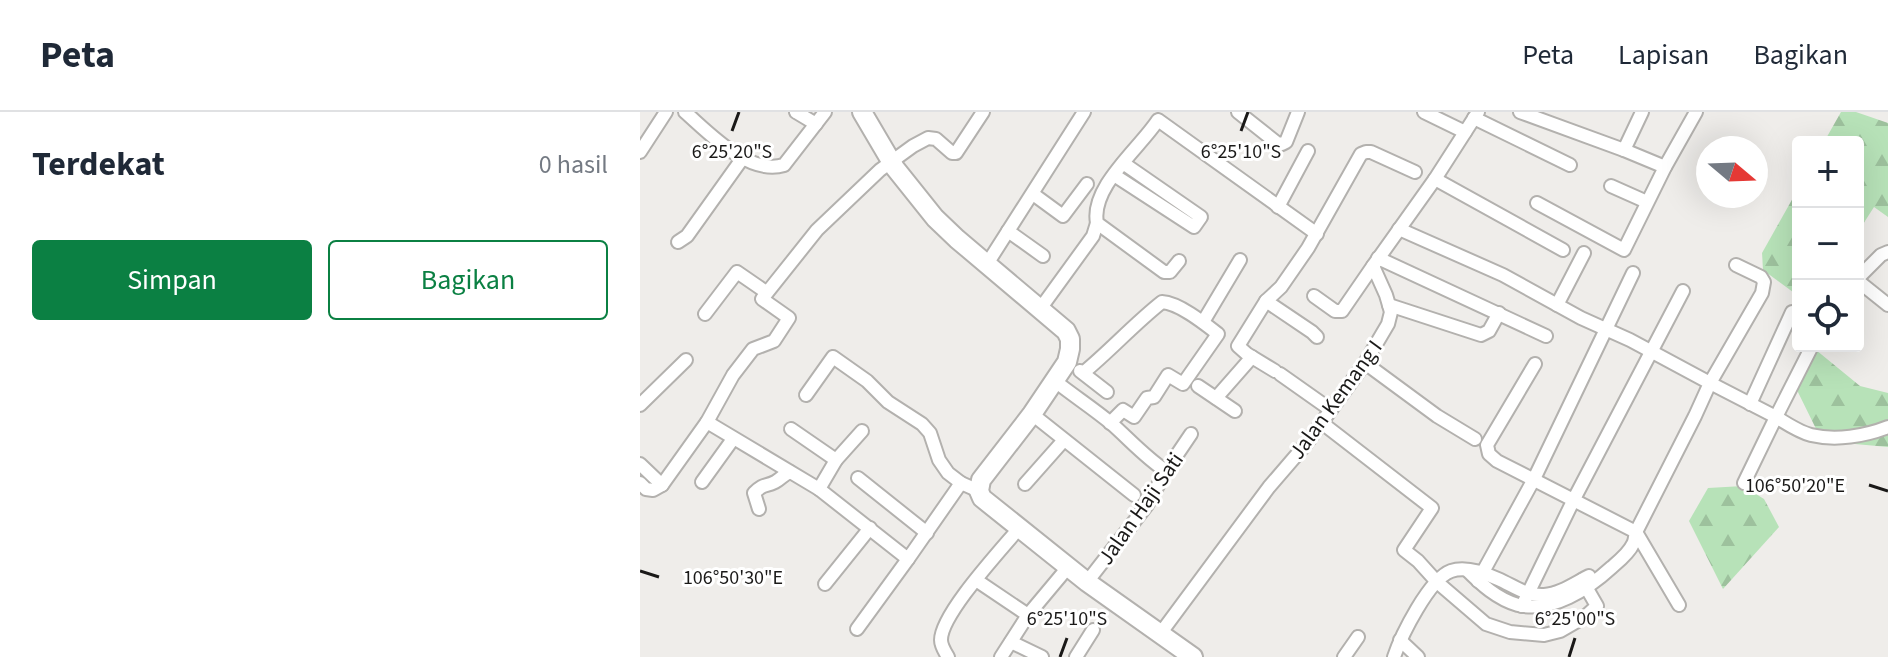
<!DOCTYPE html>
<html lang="id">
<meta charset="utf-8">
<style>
:root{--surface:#fff;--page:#f2f2f3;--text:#1f2937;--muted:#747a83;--line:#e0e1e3;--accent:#0b8043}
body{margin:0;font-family:"Source Sans 3",sans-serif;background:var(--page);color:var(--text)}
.controls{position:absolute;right:24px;top:24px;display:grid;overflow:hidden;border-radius:8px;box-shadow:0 8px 32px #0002}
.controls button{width:72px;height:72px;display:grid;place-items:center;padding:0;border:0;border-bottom:2px solid var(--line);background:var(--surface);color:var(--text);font:40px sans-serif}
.compass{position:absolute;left:1056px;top:24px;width:72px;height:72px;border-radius:50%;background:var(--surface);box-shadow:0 8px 32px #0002;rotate:109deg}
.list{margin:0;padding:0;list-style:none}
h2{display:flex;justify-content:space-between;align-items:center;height:104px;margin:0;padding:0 32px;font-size:34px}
h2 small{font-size:26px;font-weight:400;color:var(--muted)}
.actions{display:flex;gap:16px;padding:24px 32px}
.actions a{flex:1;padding:18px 0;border:2px solid var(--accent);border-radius:8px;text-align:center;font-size:28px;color:var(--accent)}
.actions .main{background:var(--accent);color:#fff}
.icon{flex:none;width:44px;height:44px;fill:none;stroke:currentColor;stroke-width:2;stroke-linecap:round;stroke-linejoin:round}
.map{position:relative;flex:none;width:1248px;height:545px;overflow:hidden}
header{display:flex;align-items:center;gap:48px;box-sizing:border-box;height:112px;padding:0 40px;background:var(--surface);border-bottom:2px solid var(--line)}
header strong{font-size:38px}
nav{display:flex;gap:44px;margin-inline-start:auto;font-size:28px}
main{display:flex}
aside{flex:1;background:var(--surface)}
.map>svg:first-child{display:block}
.forest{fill:url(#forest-firs)}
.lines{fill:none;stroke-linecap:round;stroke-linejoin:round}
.street-casing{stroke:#b3b1ae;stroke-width:16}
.secondary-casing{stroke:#b3b1ae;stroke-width:22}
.street{stroke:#fff;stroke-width:12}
.secondary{stroke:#fff;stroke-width:18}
.ticks{fill:none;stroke:#1a1918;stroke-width:3}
.labels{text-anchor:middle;stroke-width:6;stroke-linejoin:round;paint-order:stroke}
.street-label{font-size:22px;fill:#1a1918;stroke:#fff}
.ticks-label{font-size:20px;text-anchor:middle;fill:#1a1918;stroke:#fff;stroke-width:6;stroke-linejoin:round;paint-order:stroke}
</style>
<header>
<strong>Peta</strong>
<nav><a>Peta</a><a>Lapisan</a><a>Bagikan</a></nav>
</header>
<main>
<aside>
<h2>Terdekat<small>0 hasil</small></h2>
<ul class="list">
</ul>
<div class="actions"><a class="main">Simpan</a><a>Bagikan</a></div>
</aside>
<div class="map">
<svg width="1248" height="545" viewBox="0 0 1248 545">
<defs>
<pattern id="forest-firs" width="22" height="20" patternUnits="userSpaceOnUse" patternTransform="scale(2)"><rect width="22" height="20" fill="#b7e2b8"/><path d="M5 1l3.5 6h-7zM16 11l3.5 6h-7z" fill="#9dc19d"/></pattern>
</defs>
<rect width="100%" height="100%" fill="#efedea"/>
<!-- forest -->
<g class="forest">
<path d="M1201 0H1216L1248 11V105L1234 95 1218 120V30H1184Z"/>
<path d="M1158 77V182L1157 183 1123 158 1122 141Z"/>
<path d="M1176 238 1220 274 1248 281V335L1182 329 1153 270Z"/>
<path d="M1103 374 1124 387 1139 415 1083 477 1049 409 1068 376Z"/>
</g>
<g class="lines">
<!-- street casing -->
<g class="street-casing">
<g id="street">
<path d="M45 0C69 21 109 64 144 53L185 0"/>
<path d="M156 0 176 12"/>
<path d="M598 0 637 31 642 32 646 30 658 0"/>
<path d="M784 0 825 20"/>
<path d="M880 0 984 38 1002 0"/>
<path d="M834 6 930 53"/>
<path d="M984 38 1025 55"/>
<path d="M0 40 26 0"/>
<path d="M474 63 554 115 561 105 483 51"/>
<path d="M795 67 923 138"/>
<path d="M971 74 1007 90"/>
<path d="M393 82 423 104 447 72"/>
<path d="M897 91 984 138 1025 55 1056 0"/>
<path d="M638 95 668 39"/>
<path d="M759 117 863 163 941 206 990 228 1070 271 1055 304 996 420C995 424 995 429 993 432 989 441 979 449 972 455 948 477 912 501 878 493 857 487 841 472 827 458"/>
<path d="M368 119 403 144"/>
<path d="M38 130 47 124 102 47"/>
<path d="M738 146 906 224"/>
<path d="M539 149 530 160H524L457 111C450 75 500 36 518 8L677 122"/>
<path d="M347 152 444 0"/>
<path d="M1096 153 1121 165 1124 170 1122 181 1070 271 1136 305 1172 234"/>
<path d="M1218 166 1241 143 1248 140"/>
<path d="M1218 169 1248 193"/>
<path d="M674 184 695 199H702L733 154"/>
<path d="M626 189 672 220 677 225"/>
<path d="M749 193 841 223 849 219 859 201"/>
<path d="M917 193 944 141"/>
<path d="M400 197 453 124 457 111"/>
<path d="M65 202 97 160 126 180"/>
<path d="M563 210 600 148"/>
<path d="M725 251 797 304 835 327"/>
<path d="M895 252 847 333 849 342 857 349 996 420 1039 493"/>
<path d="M440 259 467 280"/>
<path d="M635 259 607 242 598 234 626 189 641 175 668 136 721 42 726 40H731L775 60"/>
<path d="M443 261C471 238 494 212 522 190 539 191 564 211 578 222L543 272 528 263 514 285 507 286 494 305 483 298 470 311"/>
<path d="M640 262 691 298"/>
<path d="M415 269C434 284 454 297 472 312 490 328 506 346 526 359"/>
<path d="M558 274 595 299"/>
<path d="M166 283 193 245 227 269 248 290 282 312 290 321 299 348 308 361 321 371"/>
<path d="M576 286 612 245"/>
<path d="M1110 292 1152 200"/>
<path d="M0 293 46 248"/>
<path d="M392 302 494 383"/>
<path d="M67 310 93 263 113 237 134 229 149 206 122 187 177 118 240 58 273 34 288 26 296 27 312 41H316L343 0"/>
<path d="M682 311 792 396 764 438 778 449 797 470 846 512 870 520 904 523 920 519 946 504 957 494 942 468"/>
<path d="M151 317 196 348"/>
<path d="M0 352 22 373"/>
<path d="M218 366 287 421"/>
<path d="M62 370 93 327"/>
<path d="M0 371 6 377 13 378 22 373 67 310 179 377 268 447 321 371 339 379"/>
<path d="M1104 371 1136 305C1147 312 1159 320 1171 323 1196 329 1225 324 1248 315"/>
<path d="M385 372 424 328"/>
<path d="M179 377 196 348 222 319"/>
<path d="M119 397 114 381C124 371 125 375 135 370 141 367 144 362 150 360"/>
<path d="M336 468 388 503"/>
<path d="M838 469 894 367 993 161"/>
<path d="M447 470 507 393 526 359 551 322"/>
<path d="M185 472 230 416"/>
<path d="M882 494 934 387 1043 179"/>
<path d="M217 517 268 447"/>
<path d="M520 522 629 375 666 332 725 251 748 212 751 200 746 183 733 154 795 67 838 0"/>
<path d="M760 528 778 545"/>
<path d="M371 530 402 545"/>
<path d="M308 545C305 540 301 534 301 528 301 502 361 438 380 415"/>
<path d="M361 545 388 503 429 454"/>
<path d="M436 545 453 518"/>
<path d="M704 545 718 525"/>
<path d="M754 545C761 524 789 467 811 459 825 454 845 461 858 467 874 474 886 484 904 483 920 482 935 471 949 464"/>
</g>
</g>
<!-- secondary casing -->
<g class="secondary-casing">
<path id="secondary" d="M222 0 255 56 295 106 317 127 426 219 430 227V237L427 250 392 302 341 368 339 379 342 386 447 470 553 545"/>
</g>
<!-- street -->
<use href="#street" class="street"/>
<!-- secondary -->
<use href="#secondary" class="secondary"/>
</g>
<!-- ticks -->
<path class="ticks" d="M92 19 99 0M601 19 608 0M1229 373 1248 379M0 459 19 465M420 545 427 526M929 545 935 526"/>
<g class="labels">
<!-- street labels -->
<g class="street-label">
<text transform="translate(695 287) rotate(-54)" y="8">Jalan Kemang I</text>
<text transform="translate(500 396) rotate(-55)" y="8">Jalan Haji Sati</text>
</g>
</g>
<g class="ticks-label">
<text x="92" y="46">6°25'20"S</text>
<text x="601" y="46">6°25'10"S</text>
<text x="1155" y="380">106°50'20"E</text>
<text x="93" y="472">106°50'30"E</text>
<text x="427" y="513">6°25'10"S</text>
<text x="935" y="513">6°25'00"S</text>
</g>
</svg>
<div class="controls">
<button>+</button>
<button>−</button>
<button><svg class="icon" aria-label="locate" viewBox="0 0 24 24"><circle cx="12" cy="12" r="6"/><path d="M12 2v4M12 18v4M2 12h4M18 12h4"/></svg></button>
</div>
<svg class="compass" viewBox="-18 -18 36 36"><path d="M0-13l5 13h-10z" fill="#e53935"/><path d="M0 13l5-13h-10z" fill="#747a83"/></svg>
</div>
</main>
